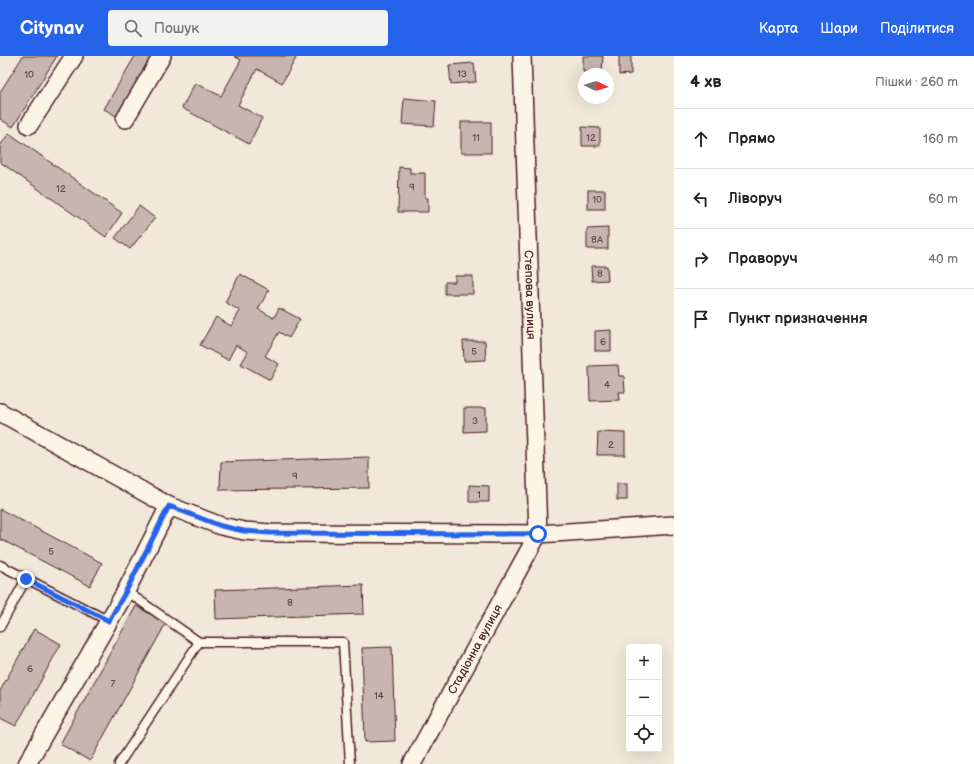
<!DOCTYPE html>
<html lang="uk">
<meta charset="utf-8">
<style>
:root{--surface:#fff;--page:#f2f2f2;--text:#222;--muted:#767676;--line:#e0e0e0;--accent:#2563eb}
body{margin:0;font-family:"Balsamiq Sans",sans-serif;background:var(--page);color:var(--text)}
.controls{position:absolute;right:12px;bottom:12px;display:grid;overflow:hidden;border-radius:4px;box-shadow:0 4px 16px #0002}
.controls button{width:36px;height:36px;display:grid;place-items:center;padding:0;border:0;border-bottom:1px solid var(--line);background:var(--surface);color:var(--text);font:20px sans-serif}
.compass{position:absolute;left:578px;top:12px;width:36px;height:36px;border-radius:50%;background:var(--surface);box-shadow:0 4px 16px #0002;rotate:94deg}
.stop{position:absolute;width:12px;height:12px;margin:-9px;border:3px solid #2563eb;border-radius:50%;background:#fff}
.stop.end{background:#2563eb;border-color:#fff;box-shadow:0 1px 4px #0008}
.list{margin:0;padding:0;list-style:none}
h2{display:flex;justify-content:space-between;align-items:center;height:52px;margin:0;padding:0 16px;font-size:17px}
h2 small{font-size:13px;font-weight:400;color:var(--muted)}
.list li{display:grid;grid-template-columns:26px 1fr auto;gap:12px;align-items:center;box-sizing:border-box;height:60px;padding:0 16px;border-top:1px solid var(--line)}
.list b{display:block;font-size:15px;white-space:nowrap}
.list em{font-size:13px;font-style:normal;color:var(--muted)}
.icon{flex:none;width:22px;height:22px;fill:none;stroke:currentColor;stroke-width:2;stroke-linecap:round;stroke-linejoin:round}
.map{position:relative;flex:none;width:674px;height:708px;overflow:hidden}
header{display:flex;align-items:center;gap:24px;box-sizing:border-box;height:56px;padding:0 20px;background:var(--accent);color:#fff}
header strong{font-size:19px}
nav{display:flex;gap:22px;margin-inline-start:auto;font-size:14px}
.search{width:280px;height:36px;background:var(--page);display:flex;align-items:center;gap:10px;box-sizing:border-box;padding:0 14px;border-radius:4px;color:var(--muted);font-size:15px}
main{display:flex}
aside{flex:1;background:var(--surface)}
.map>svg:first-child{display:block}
.building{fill:#c7b6af;stroke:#4a1f2b}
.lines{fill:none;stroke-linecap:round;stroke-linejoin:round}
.service-casing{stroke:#4a1f2b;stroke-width:11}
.minor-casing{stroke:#4a1f2b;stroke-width:20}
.service{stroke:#fcf5e5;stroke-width:8}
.minor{stroke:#fcf5e5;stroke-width:17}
.route{stroke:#2563eb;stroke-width:5}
.labels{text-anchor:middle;stroke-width:3;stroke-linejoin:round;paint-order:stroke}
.number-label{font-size:10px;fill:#69454c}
.street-label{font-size:12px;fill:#4a1f2b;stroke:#fcf5e5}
</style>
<header>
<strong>Citynav</strong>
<div class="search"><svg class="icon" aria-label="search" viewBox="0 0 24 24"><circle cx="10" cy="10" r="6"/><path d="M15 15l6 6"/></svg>Пошук</div>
<nav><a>Карта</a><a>Шари</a><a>Поділитися</a></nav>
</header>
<main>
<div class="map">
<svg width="674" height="708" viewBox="0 0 674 708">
<rect width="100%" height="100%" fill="#f1e8da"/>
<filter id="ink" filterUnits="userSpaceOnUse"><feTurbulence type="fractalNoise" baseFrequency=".025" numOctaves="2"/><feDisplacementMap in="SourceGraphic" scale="8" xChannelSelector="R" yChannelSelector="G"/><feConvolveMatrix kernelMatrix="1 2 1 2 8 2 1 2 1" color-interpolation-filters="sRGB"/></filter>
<g filter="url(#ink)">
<!-- building -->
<g class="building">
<path d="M23 0H57L13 71 0 63V36Z"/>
<path d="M135 0H157L120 62 104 53Z"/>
<path d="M234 0H293L296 2 282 27 257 13 238 49 262 62 249 88 182 52 195 27 221 40 241 4Z"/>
<path d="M583 0H603L602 16H583Z"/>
<path d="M619 0H631V18L619 19Z"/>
<path d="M474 7 476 26 451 28 449 9Z"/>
<path d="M404 42 436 45 434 70 402 68Z"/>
<rect x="461" y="66" width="30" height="31"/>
<path d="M582 71 600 72V90H582Z"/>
<path d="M9 77 122 157 106 181 0 106V90Z"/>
<path d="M399 111 410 112V117H425V142H428V156H398Z"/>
<rect x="588" y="134" width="17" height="19"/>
<path d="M139 150 155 162 130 193 115 182Z"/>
<path d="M608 172V193H587V173Z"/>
<path d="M591 210H607L608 224 592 225Z"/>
<path d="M240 218 269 234 258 253 274 262 279 252 300 263 289 282 279 276 265 300 279 308 270 324 241 308 248 296 236 289 228 304 200 289 216 261 231 270 240 255 225 246Z"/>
<path d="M455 220H473V238H445V226H455Z"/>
<path d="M611 274V295H595V275Z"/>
<path d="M463 285H485L486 304 464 305Z"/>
<path d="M618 309 619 320H624L625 336H619L620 344 590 345 589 310Z"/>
<path d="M464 352H486V375L464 376Z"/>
<path d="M598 376 625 377V399H597Z"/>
<path d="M369 401V432L220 434 221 406Z"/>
<rect x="617" y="428" width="10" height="16"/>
<path d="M469 429 489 430V446H469Z"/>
<path d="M0 453 102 507 90 530 0 483Z"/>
<path d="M363 529 364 558 216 563 215 534Z"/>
<path d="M136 550 166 567 90 705 60 688Z"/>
<path d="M34 573 61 588 16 670 0 662V635Z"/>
<path d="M392 591 395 685 365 686 362 592Z"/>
</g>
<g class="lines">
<!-- service casing -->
<g class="service-casing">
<g id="service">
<path d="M0 509 109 565"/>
<path d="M126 535 199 586H343L350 708"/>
<path d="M0 571 26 523"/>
<path d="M119 708 199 586"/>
</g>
</g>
<!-- minor casing -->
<g class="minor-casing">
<g id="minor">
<path id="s1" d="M522 0 538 478"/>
<path d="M125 63 162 0"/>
<path d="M29 69 74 0"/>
<path d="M0 356 169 450 221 470 244 475 270 477 538 478 674 469"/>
<path d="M27 708 126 535 169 450"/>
<path id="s2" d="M412 708 538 478"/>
</g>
</g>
<!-- service -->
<use href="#service" class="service"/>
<!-- minor -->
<use href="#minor" class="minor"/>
</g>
</g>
<g class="lines" filter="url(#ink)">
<!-- route -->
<path class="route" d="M26 523 109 565 126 535 169 450 221 470 244 475 270 477 538 478"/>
</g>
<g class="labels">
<!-- number labels -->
<g class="number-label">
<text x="462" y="21">13</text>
<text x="29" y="22">10</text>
<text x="476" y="85">11</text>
<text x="591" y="85">12</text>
<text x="412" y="134">9</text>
<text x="61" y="136">12</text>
<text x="597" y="147">10</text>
<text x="597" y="187">8А</text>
<text x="600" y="221">8</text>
<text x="603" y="289">6</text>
<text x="474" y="299">5</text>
<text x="607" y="332">4</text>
<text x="475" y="368">3</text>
<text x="611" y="392">2</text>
<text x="295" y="423">9</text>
<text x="479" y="442">1</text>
<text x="51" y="499">5</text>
<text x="290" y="550">8</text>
<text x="30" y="616">6</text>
<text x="113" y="631">7</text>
<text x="379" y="643">14</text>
</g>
<!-- street labels -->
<g class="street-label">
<text dy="4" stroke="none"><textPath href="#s1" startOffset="239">Степова вулиця</textPath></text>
<text dy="4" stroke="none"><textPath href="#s2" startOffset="131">Стадіонна вулиця</textPath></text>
</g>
</g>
</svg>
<div class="controls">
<button>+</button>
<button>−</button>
<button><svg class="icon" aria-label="locate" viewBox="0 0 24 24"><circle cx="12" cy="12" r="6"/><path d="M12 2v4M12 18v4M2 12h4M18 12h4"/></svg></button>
</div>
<svg class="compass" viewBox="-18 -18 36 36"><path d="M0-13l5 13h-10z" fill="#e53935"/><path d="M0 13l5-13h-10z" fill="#767676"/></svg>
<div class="stop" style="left:538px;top:478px"></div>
<div class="stop end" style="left:26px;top:523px"></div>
</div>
<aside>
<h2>4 хв<small>Пішки · 260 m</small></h2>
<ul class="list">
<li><svg class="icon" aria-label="ahead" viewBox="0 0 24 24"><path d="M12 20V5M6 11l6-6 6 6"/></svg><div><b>Прямо</b></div><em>160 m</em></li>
<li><svg class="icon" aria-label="left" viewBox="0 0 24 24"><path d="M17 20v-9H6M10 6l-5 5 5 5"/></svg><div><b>Ліворуч</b></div><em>60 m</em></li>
<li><svg class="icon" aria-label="right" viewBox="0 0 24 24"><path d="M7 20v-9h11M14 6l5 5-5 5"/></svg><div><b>Праворуч</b></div><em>40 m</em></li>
<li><svg class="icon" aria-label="arrive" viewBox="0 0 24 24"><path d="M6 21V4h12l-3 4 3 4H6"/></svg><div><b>Пункт призначення</b></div></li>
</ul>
</aside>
</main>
